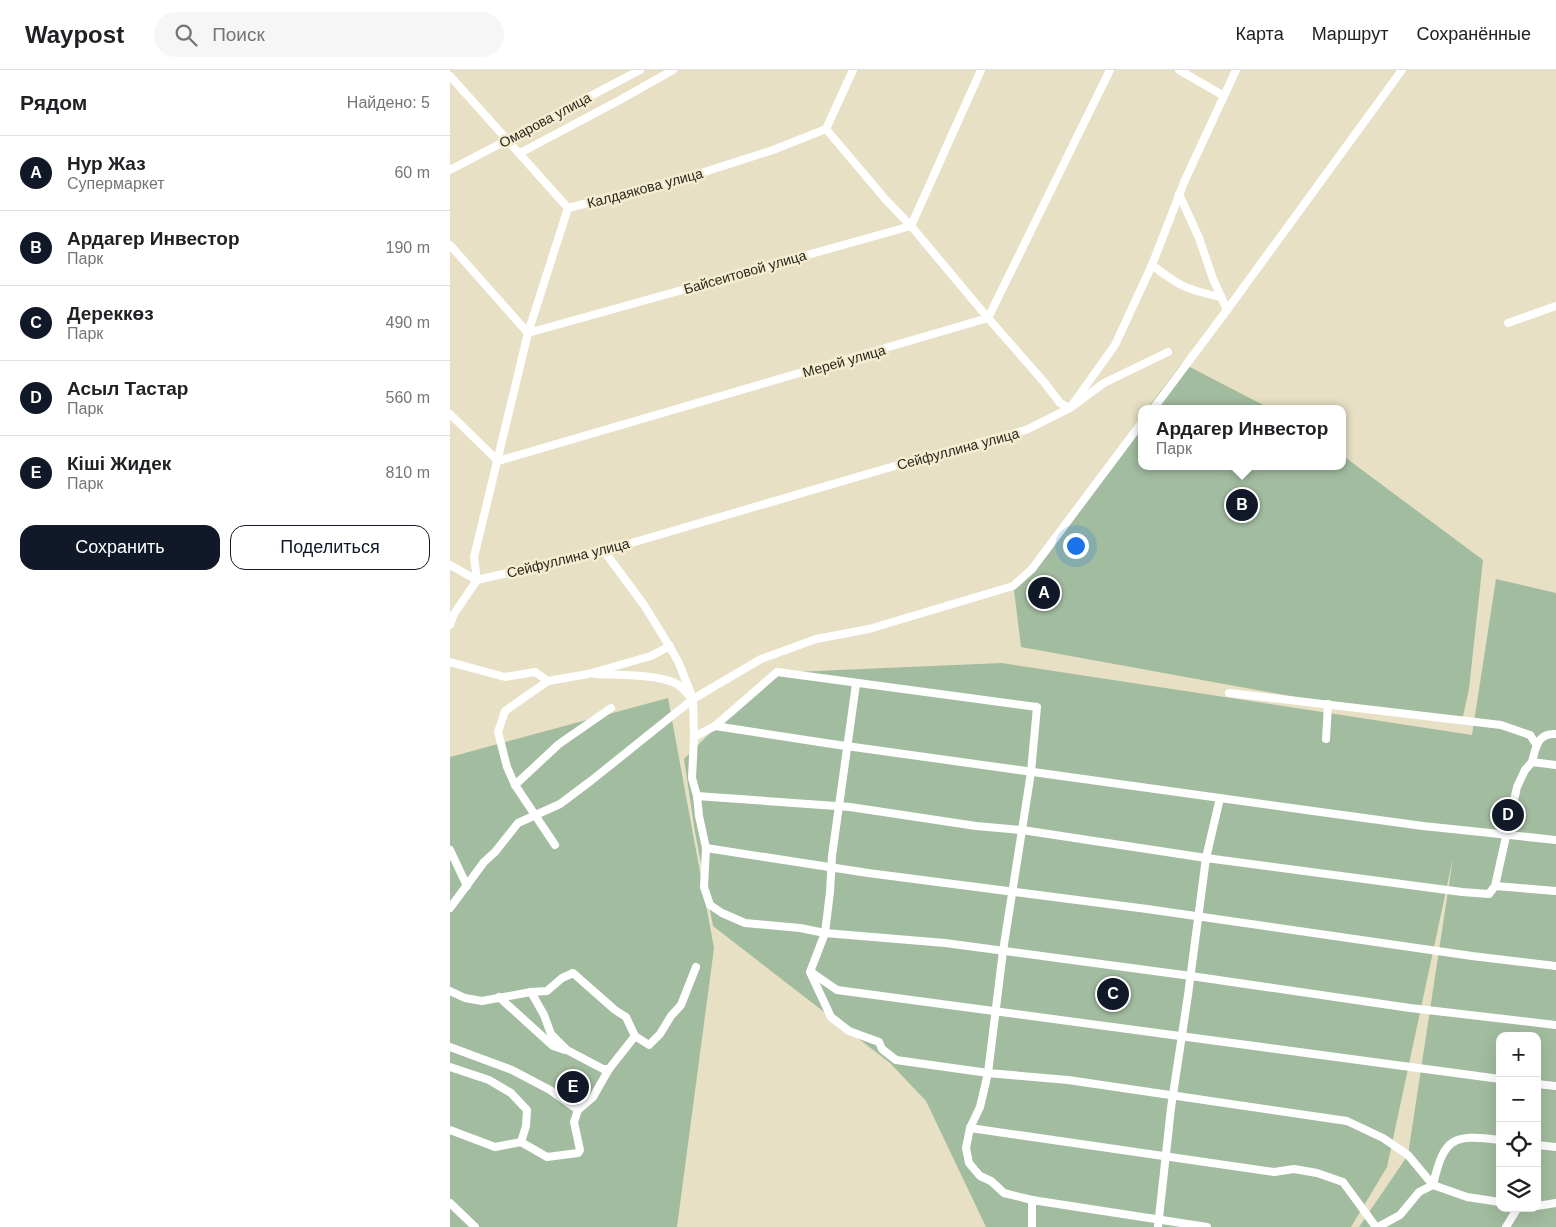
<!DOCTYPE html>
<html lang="ru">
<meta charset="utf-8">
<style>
:root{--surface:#fff;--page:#f6f6f6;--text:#202124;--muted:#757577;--line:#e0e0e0;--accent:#111827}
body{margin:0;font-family:Arial,sans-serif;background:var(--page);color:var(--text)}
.controls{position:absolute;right:15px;bottom:15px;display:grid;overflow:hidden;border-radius:10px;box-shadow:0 5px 20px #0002}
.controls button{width:45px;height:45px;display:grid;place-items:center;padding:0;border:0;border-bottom:1px solid var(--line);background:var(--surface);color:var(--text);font:25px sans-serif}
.you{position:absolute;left:625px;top:475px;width:18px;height:18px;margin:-12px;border:4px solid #fff;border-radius:50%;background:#1a73e8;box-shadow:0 0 0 8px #1a73e833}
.badge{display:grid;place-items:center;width:32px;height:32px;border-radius:50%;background:var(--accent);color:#fff;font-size:16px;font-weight:700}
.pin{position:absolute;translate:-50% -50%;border:2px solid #fff;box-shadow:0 1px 5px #0006}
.popup{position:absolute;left:688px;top:335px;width:208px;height:65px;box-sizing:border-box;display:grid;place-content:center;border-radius:10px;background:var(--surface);filter:drop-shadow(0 1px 4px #0005);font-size:16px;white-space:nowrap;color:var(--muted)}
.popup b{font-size:19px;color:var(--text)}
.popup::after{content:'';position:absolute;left:50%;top:100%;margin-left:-10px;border:10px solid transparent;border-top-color:var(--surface)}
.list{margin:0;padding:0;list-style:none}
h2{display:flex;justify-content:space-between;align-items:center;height:65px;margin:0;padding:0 20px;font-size:21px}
h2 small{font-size:16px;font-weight:400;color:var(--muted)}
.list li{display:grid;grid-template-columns:32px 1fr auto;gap:15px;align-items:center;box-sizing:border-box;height:75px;padding:0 20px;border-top:1px solid var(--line)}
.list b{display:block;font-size:19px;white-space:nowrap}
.list p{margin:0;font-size:16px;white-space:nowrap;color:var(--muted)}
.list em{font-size:16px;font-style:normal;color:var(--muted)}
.actions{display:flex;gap:10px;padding:15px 20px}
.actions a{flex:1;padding:11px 0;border:1px solid var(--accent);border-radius:15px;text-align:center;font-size:18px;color:var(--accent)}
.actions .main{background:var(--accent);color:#fff}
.icon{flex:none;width:28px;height:28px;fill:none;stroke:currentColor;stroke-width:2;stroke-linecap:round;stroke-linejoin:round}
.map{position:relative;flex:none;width:1106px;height:1157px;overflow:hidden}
header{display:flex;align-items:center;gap:30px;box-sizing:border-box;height:70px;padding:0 25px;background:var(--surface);border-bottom:1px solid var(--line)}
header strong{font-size:24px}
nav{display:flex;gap:28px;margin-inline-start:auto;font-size:18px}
.search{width:350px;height:45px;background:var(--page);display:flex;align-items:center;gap:12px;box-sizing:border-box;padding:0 18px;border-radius:28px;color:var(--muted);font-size:19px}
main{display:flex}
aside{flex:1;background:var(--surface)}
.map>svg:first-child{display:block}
.green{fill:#a2bc9f;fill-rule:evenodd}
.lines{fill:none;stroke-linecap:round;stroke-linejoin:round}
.minor{stroke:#fff;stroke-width:8}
.labels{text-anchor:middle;stroke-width:5;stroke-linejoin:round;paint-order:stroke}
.street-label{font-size:14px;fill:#2a271d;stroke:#f4edd1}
</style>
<header>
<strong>Waypost</strong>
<div class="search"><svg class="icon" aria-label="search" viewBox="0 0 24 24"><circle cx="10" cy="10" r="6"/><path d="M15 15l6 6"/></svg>Поиск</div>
<nav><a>Карта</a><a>Маршрут</a><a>Сохранённые</a></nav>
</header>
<main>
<aside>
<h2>Рядом<small>Найдено: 5</small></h2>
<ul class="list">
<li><span class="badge">A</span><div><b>Нур Жаз</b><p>Супермаркет</p></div><em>60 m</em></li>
<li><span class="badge">B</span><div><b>Ардагер Инвестор</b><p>Парк</p></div><em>190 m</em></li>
<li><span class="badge">C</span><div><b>Дереккөз</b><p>Парк</p></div><em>490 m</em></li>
<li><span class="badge">D</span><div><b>Асыл Тастар</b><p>Парк</p></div><em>560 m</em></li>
<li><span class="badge">E</span><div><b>Кіші Жидек</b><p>Парк</p></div><em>810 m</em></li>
</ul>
<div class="actions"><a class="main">Сохранить</a><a>Поделиться</a></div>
</aside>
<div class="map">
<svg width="1106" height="1157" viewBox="0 0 1106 1157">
<rect width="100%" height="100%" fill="#e7e0c4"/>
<!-- green -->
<g class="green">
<path d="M732 293 821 339H697Z"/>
<path d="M692 345V396H892V385L1033 490 1019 619 1012 651 901 637 571 577 564 520Z"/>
<path d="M1046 509 1106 523V1157H909L958 1085 1003 788 937 1097 901 1157H536L476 1031 440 993 263 856 245 762 234 689 320 603 552 593 1022 665ZM1050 966H1087V1138H1050Z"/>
<path d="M218 628 264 878 227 1157H0V687Z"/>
</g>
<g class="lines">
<!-- minor -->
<g class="minor">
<path d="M729 0 774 26"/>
<path d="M0 6 118 138 223 112 323 80 376 59 403 0"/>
<path d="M376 59 436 130 461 156 538 248 594 312 610 333 620 338 654 313 718 282"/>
<path d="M70 83 168 31 223 0"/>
<path d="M0 100 190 0"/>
<path d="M729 124 749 168 763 209 777 240"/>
<path d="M0 175 78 263 461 156 531 0"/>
<path d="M702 195C729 216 737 220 771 227"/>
<path d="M1058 253 1106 236"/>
<path d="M703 339 777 240 952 0"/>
<path d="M0 344 48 391 538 248 660 0"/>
<path d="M154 481 194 535 215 569 228 591 243 629 244 667 242 708 247 726 249 746 256 778 254 817 260 835 272 843 295 853 350 858 375 863 495 873 741 906 960 938 1106 955"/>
<path d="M0 495 27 510 24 487 78 263 118 138"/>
<path d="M0 555 4 544 27 510 154 481 448 395 576 360 620 338 665 275 702 195 735 110 786 0"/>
<path d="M0 592 55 607 85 602 98 611"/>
<path d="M145 604C167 605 208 604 227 614 232 617 237 624 242 628"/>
<path d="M406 614 382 786 380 822 375 863 360 902 381 947 399 961 429 972 432 979 446 990 538 1003 530 1037 520 1058 516 1078 519 1093 530 1106 541 1111 554 1123 582 1130V1157"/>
<path d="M779 623 1051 655 1080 665 1086 674"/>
<path d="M265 656 382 674 863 741 973 756 1106 770"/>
<path d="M244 667 265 656 327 602 587 637 581 702 572 760 526 756 400 737 247 726"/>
<path d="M876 669 878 634"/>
<path d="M1082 692C1086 677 1087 663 1106 664"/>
<path d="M65 715 109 674 161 638"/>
<path d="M770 728 756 788 572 760 553 881 538 1003 618 1010 897 1051 933 1068 958 1085 983 1115 969 1122 950 1145 928 1157"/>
<path d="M105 775 65 715 57 697 48 662 55 641 98 611 138 604 201 586 220 576"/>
<path d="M256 778 418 803 697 839 1022 886 1106 896"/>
<path d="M0 780 17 816"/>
<path d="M1045 816 1106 821"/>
<path d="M0 838 34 792 45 782 68 753 110 734 142 710 243 629 311 589 366 569 419 559 563 516 582 499 692 352"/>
<path d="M361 902 387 920 1050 1009"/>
<path d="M0 921 15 928 32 931 81 922 97 921 112 908 123 903 165 940 176 947 185 966 199 975 210 964 221 946 231 935 246 897"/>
<path d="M81 922 94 945 101 964 117 980 153 999H159L185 966"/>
<path d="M49 927 103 976 115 980"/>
<path d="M0 977 62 1000 100 1020 128 1040"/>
<path d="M0 997 39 1010 61 1023 77 1040 76 1056 71 1072 45 1077 0 1060"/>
<path d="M1087 1014 1106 1016"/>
<path d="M520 1058 824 1102 844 1099 867 1103 893 1112 926 1157"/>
<path d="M1050 1070C1003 1064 994 1067 983 1115L1017 1127 1050 1132"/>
<path d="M71 1072 97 1087 128 1083 130 1080 124 1052 128 1040 143 1027 159 999"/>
<path d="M1087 1075 1106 1077"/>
<path d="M582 1130 757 1157"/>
<path d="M0 1133 25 1157"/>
<path d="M1087 1136 1106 1133"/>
<path d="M708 1157 721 1038 738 925 756 788 1012 822 1039 824 1045 816 1067 717 1075 700 1082 692 1106 695"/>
<path d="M1056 1157 1067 1139"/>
</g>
</g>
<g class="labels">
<!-- street labels -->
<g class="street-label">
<text transform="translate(95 50) rotate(-28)" y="5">Омарова улица</text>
<text transform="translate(195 118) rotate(-15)" y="5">Калдаякова улица</text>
<text transform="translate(295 202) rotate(-16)" y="5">Байсеитовой улица</text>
<text transform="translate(394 291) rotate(-16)" y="5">Мерей улица</text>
<text transform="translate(508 379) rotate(-15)" y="5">Сейфуллина улица</text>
<text transform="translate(118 488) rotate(-14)" y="5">Сейфуллина улица</text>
</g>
</g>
</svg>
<div class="controls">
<button>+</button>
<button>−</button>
<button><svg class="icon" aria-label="locate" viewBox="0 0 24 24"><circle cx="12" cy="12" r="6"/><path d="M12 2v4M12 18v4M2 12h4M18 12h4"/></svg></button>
<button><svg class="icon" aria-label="layers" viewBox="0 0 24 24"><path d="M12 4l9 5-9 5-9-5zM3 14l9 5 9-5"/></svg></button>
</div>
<div class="you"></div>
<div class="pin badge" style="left:594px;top:523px">A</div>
<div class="pin badge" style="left:792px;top:435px">B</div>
<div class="popup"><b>Ардагер Инвестор</b>Парк</div>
<div class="pin badge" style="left:663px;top:924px">C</div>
<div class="pin badge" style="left:1058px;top:745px">D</div>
<div class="pin badge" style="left:123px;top:1017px">E</div>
</div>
</main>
